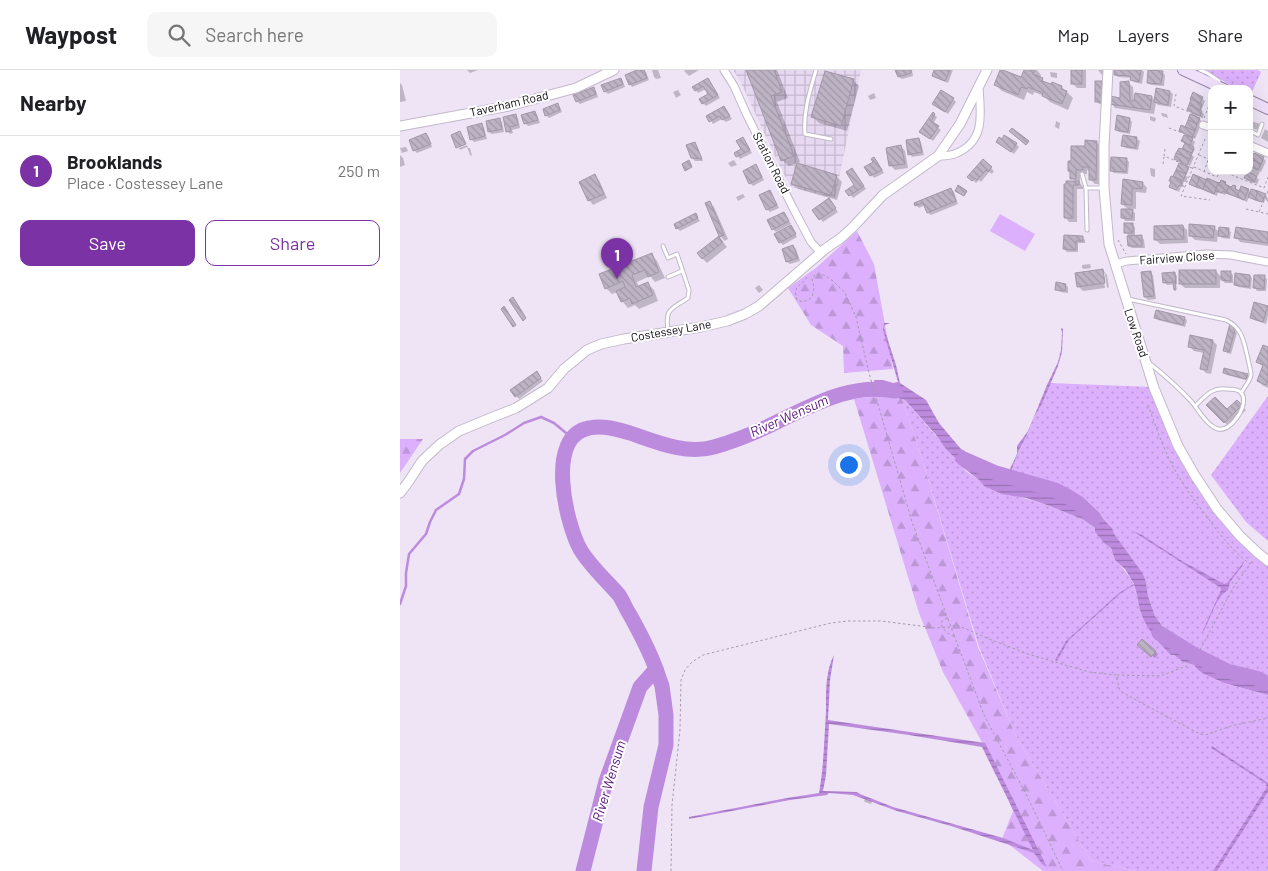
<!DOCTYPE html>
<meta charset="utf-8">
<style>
:root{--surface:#fff;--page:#f6f6f6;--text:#202124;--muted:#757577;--line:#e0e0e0;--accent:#7b32a4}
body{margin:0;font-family:Barlow,sans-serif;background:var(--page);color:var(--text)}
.controls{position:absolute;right:15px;top:15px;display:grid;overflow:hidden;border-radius:10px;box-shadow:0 5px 20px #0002}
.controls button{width:45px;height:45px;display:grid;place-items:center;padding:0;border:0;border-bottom:1px solid var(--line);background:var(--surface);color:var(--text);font:25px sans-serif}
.you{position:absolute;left:448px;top:394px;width:18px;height:18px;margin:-12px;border:4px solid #fff;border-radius:50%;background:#1a73e8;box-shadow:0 0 0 8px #1a73e833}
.badge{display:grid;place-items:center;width:32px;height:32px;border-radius:50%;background:var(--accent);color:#fff;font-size:16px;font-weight:700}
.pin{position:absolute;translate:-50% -41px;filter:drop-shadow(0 1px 2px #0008)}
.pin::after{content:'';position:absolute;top:26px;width:18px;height:15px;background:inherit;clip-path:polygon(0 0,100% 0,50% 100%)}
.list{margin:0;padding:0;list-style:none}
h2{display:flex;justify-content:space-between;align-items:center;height:65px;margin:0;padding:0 20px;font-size:21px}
h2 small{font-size:16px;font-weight:400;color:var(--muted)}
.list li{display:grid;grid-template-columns:32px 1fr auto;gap:15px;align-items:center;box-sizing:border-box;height:70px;padding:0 20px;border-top:1px solid var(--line)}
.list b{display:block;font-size:19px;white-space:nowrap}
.list p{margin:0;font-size:16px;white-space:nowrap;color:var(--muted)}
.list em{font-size:16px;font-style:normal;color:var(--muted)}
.actions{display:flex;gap:10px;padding:15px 20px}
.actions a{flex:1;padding:11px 0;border:1px solid var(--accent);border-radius:10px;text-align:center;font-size:18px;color:var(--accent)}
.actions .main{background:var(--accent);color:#fff}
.icon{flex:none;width:28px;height:28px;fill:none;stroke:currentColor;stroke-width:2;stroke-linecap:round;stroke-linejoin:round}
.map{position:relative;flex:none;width:868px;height:801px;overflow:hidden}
header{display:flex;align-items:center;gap:30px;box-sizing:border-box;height:70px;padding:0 25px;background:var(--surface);border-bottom:1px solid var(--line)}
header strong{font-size:24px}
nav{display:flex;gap:28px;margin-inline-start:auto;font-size:18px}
.search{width:350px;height:45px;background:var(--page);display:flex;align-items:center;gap:12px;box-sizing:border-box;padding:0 18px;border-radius:10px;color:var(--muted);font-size:19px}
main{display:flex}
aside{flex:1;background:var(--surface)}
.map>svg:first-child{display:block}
.industrial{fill:url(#industrial-grid)}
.grass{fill:url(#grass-dots)}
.forest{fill:url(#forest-firs)}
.park{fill:#dcb0fc}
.water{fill:url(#water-rules);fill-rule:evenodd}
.shadow{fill:#0003}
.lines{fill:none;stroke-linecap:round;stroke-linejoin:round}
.stream{stroke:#bd8bde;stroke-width:2.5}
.river{stroke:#bd8bde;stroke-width:15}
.building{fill:url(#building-back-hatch);stroke:#a197a8}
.service-casing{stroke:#c2b8ca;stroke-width:5}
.minor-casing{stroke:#c2b8ca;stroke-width:9}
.tertiary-casing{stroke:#c2b8ca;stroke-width:11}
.primary-casing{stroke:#9a87a8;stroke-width:12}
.path{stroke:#a39ba9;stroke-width:1;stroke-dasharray:2.5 2.5;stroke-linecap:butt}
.service{stroke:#fff;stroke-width:3}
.minor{stroke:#fff;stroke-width:7}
.tertiary{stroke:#fff;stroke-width:9}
.primary{stroke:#efdffb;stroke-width:10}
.path-bridge{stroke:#a39ba9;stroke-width:1;stroke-dasharray:2.5 2.5;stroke-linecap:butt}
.labels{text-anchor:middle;stroke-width:4;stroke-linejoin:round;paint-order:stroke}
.street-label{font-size:12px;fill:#0e0b11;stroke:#fff}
.water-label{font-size:14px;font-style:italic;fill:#571478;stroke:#fff}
</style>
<header>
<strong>Waypost</strong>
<div class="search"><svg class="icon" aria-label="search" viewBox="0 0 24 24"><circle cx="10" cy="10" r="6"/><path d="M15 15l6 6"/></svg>Search here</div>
<nav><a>Map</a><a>Layers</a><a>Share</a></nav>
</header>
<main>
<aside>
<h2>Nearby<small></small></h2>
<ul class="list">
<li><span class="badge">1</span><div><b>Brooklands</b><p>Place · Costessey Lane</p></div><em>250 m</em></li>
</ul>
<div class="actions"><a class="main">Save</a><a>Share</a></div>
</aside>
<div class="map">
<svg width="868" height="801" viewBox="0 0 868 801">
<defs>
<pattern id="industrial-grid" width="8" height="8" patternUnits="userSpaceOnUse" patternTransform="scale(1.25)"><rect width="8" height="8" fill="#e6d8f1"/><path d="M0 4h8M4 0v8" fill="none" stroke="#c4b8ce"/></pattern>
<pattern id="grass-dots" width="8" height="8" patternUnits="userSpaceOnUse" patternTransform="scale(1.25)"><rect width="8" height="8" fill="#dcb0fc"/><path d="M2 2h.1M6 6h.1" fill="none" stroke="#bc96d7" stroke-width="1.8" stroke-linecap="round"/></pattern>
<pattern id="forest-firs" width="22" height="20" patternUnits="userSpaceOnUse" patternTransform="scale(1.25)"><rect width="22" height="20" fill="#dcb0fc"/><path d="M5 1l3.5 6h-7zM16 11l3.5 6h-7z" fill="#bc96d7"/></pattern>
<pattern id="water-rules" width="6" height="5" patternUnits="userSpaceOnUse" patternTransform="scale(1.25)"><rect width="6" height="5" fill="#bd8bde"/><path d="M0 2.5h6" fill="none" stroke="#9870b3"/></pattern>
<pattern id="building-back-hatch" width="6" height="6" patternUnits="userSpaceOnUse" patternTransform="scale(1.25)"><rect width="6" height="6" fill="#bdb3c4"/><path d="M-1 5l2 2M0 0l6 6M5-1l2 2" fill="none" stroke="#a199a7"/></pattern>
</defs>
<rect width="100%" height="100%" fill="#eee4f6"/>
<!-- industrial -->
<path class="industrial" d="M333 0H461L435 128 391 117 381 99 340 11Z"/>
<!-- grass -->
<g class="grass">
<path d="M806 0H858L861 2 852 22H849V19H836Z"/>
<path d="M650 313 751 317 778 385 816 443 851 483 868 496V611L844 606 824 600 804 586 787 578 780 576 773 571 755 546 748 526 746 512 715 465 712 458 707 453 699 444 662 425 646 421H639L636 419 618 415 608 410 619 380 627 365 634 347 641 336Z"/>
<path d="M868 326V471L846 452 811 405Z"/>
<path d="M502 329 505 330 567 402 579 410 584 416 647 435 682 449 690 454 695 458 705 474 711 478 715 490 719 493 731 509 738 525 741 543 774 585 783 592 794 595 798 600 804 604 824 613 868 625V801H736L691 791 616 666 579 577 522 389Z"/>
</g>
<!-- forest -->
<g class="forest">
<path d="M457 161 474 194 493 299 444 303 443 276 411 255 388 218 417 197Z"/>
<path d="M500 323 522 389 578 577 616 666 691 791 736 801H643L602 769 613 741 593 692 543 602 519 543 454 329Z"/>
<path d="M0 369H23L0 403Z"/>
</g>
<!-- park -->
<path class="park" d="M600 144 635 164 625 181 590 161Z"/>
<!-- water -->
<g class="water">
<path d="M484 253H490L485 255 484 258 496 295 500 313 526 330 539 353 561 379 565 381 566 385C576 393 595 414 608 409V403L617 384V376L628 361 647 315 658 292 661 280 662 263 661 258 663 259 662 282 658 296 641 336 634 347 627 365 619 380 608 410 618 415 639 421H646L662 425 675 433 685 436 699 444 707 453 712 458 715 465 743 504 746 512 748 526 755 546 773 571 780 576 787 578 804 586 824 600 844 606 868 611V625L824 613 804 604 798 600 794 595 783 592 774 585H771C759 573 747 560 741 543 738 534 738 524 734 515L721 523 669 570 657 591 655 590 666 571 719 523 734 514 725 499 715 490 711 478 705 474 695 462V458L690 454 682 449 647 435 626 428 602 424 584 416 579 410 556 392 555 388 546 379 536 365 505 330 496 327H478L474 310H483L493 313 498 312 483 260Z"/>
<path d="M731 460 742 465 782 491 824 514 827 513 843 493V495L830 512 828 520C814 528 811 551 801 565L812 540 821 520V518Z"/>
<path d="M434 585 430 610 428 650 585 673 647 797 642 794 634 783 551 756 497 741 453 725 429 723 427 725 390 730 289 749V747L387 728 419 723C424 696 424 669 426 642 426 624 425 602 434 585ZM429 654 509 665 582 677 633 780 603 768 493 737 460 724 457 722 423 721 426 705Z"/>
<path d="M812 676 868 713V722L817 801H813L867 717 865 713 811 678Z"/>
</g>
<!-- shadow -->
<g class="shadow">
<path d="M67 0H78L70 3Z"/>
<path d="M241 0H244L246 2 249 10 232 17 230 14Z"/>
<path d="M252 0H258L261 8 256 9 254 7Z"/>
<path d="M285 0H299L289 6 284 1Z"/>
<path d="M347 0H377L388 28 377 32 400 92 389 96 382 90Z"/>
<path d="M497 0H512L513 6 502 9 499 7Z"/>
<path d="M536 0H553L548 13 536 8 533 5Z"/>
<path d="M625 0H637L641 5 640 8 648 14 652 16 653 14 662 17 673 28 668 40 650 32 644 26 634 22 633 25 627 22 624 30 602 21 596 15 622 9Z"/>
<path d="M672 0H686V18H677L673 14Z"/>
<path d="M698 0H707V6L702 5Z"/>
<path d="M719 0H742L744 2 742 14 734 12 731 9 732 8 718 7 715 4Z"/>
<path d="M650 2 657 3V8L651 7Z"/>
<path d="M762 2 765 5 764 16 751 15 748 13Z"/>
<path d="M220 9 223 12 225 17 208 24 205 21Z"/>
<path d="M308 9 320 28 306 36 303 33 309 25 306 19 298 23 294 17Z"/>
<path d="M453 10 459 16 447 61 419 53 413 47Z"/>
<path d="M702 12 705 15 704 34H699L696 31Z"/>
<path d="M0 13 2 15 6 31 0 32Z"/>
<path d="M728 13 733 17 734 34 752 27 755 31 770 22 773 24 771 37 758 35 756 33 754 44 715 38 711 33 722 29Z"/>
<path d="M193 19 196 21 198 27 180 34 177 31Z"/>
<path d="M278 20 281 25 276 28 273 22Z"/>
<path d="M474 23 476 28 470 30 468 26Z"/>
<path d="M802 28 805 31 801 41 804 44 803 48 796 45 802 52 795 69 789 66 795 72 793 77 795 79 792 85 794 87 790 96 783 94 789 99 786 106 788 107 786 112H784L783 114 784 116V117H781L779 122 773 119 770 117 781 93 775 89 783 81 786 74 783 71 786 64 780 61 785 58 792 43 788 40 794 38 790 35Z"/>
<path d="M553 29 556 32 548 44 536 36Z"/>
<path d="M157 34 160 37 162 42 149 48 146 45Z"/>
<path d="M324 37 332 49 326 52 322 49 313 54 308 46Z"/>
<path d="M812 38V48L808 46Z"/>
<path d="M134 42 137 45 140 53 128 56 126 54 123 46Z"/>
<path d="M761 43 767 44 768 48 762 46Z"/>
<path d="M533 44 537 47 533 54 541 60 533 71 524 64Z"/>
<path d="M115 45 118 48 120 58 112 60 113 63 110 64 107 61Z"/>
<path d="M750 46 756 48 755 52 750 50Z"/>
<path d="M730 49 732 52 730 64 719 62 716 60Z"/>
<path d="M99 50 102 52 104 62 92 64 89 62Z"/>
<path d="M849 50 860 54 857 60 849 57Z"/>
<path d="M656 51 660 53 659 59 655 57Z"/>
<path d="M81 55 84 57 87 69 74 72 71 69Z"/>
<path d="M865 59 868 61V72L861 68Z"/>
<path d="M26 64 29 67 32 77 17 83 14 80Z"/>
<path d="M724 66 737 69 740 71 738 80 725 78 723 75Z"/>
<path d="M518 69 521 72 524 85 512 87 510 84Z"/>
<path d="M345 71 352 83 340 89 336 84 342 80Z"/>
<path d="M696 72 701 76 700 114H695L690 109V101L687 100V104H680V113L683 117V119H677V152H669L665 147V116L676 112 672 108V92L686 77Z"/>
<path d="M295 73 297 76 303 91H295L292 88Z"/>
<path d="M600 74H616L619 77 614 84Z"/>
<path d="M67 75 68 78H70L72 86 70 85 67 77 60 80 59 78Z"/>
<path d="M501 76 505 81 508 98 495 100 491 96 487 79Z"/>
<path d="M6 77 8 81 2 83 0 78Z"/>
<path d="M0 85 3 88 5 95 0 97Z"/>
<path d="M863 88 866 91 861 102 860 101 858 106 854 104 859 110 857 114 848 111 846 108 851 96Z"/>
<path d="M726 89 729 92 728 104 714 103 711 101Z"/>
<path d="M334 90 337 95 331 97 328 93Z"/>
<path d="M477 91 484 103 474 108 466 97Z"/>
<path d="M583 91 594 101 592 104 589 102 581 112 579 110 576 113 569 107Z"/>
<path d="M750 98 755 99V107L751 106Z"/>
<path d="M358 99 364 110 353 116 350 113Z"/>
<path d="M455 103 466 119 453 128 447 121 456 115Z"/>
<path d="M195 106 199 110 207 128 193 135 189 130Z"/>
<path d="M436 106 442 112 437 130 398 119 392 113Z"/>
<path d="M724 111 743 113 747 118 746 123 736 122V139L730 138 735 143V151H725L723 148 729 140 722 134Z"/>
<path d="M825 113 832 119 835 117 838 120V121L848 120 851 123 865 125 868 128V127V132L865 129 864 133 849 127 847 132 826 123 825 125 818 122 817 126 793 116 791 114 819 115Z"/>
<path d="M551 119 554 122 558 134 531 145 528 143 525 135 519 138 516 135Z"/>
<path d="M369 122 372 124 379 138 370 142 367 139Z"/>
<path d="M343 124 345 127 338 131 336 127Z"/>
<path d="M309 133 314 137 328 169 325 171 320 166Z"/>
<path d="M432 133 438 142 423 152 414 140Z"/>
<path d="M384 143 391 154 376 162 373 159Z"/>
<path d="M295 144 300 151 280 161 277 158Z"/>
<path d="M732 154 735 157V167H742L744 170 745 178H732L729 176V166L725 162Z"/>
<path d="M783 156 787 160 788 173 760 174 755 169Z"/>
<path d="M391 157 397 167 383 175 380 172Z"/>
<path d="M814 157 820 163 828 159 831 162 830 169 822 168 818 164 817 172 795 170 790 165Z"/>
<path d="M868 164V176L840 172 836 167Z"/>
<path d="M665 167H682L685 170V173H678V182H667L664 179Z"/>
<path d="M323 172 327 177 307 193 302 188Z"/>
<path d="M393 176 396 179 400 191 390 194 387 192 383 180Z"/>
<path d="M251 184 257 191 265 208 255 212 250 206 237 212 239 217 247 213 254 220 258 231 239 239 235 235 228 238 222 231 218 222 212 224 206 218Z"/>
<path d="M690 194 691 198 684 199 682 198V195Z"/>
<path d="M703 200 707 205 709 217 707 218 705 203H703L705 218 683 221 678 216Z"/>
<path d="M816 201 822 208 830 203 833 205V213H825L820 208V218H785L780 214Z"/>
<path d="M750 203 753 205 756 229 748 230 745 227Z"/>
<path d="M774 203 777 206V214L767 215 764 212Z"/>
<path d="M850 206 852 208 851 219 838 217 835 215Z"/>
<path d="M864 207 867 209 866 221H857L855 218Z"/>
<path d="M359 215 363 220 359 223 355 218Z"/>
<path d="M665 215 668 217V223L660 222 657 219Z"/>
<path d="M867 237 868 238V246L866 254 854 250 851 247Z"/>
<path d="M755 247 784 248 787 250 785 257 758 250Z"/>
<path d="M832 257 837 263 831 284 827 283 824 280Z"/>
<path d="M813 271 817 275 811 304 806 303 801 298 804 283 794 281 789 276Z"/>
<path d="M868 278V318L862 315 858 311 864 297 857 292Z"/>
<path d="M824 302 847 305 850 308 849 311 827 305Z"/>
<path d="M139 306 143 311 119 329 116 326Z"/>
<path d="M837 331 846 340 829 357 808 335 827 341Z"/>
<path d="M742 578 756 582 758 584 755 588Z"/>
<path d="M465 729 471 731 472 732 471 734 465 732 464 731Z"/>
</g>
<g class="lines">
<!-- stream -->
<path class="stream" d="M0 534 6 516V503L9 484 26 464 30 452 36 440 59 424 64 409 65 389 73 381 105 365 124 353 141 347 154 353 172 368"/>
<!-- river -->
<g class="river">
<path d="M564 389 596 403 655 420 665 425 678 433 694 448"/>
<path d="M759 563 793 584 827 601 856 608 868 614"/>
<path d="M183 801 206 711 240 617 256 599C249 580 240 563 230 545 226 539 223 531 219 525 206 510 190 496 180 479 166 453 145 366 189 358 203 355 216 359 230 363 256 372 286 385 314 377 335 371 357 362 377 352 415 334 451 313 495 321"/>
<path d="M244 801 251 737 266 675V645L262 616 256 599"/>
</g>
</g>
<!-- building -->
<g class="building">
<path d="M237 0H244L247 8 229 15 225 5Z"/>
<path d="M346 0H374L382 22 371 26 394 86 381 91Z"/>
<path d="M495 0H511V3L498 7Z"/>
<path d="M534 0H550L545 11 532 6Z"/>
<path d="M600 0H603L621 7 624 0H635L633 4 643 8 642 11 651 14 652 12 662 16 661 19 667 21 662 34 642 26 643 23 628 17 627 19 621 17 618 25 594 15Z"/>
<rect x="671" y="0" width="11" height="14"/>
<path d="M714 0H741L739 12 730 10 731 6 714 5Z"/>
<path d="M748 0 763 1 761 14 747 13Z"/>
<path d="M425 1 454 9 441 56 411 47Z"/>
<path d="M221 8 223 14 204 22 201 15Z"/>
<path d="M308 8 318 25 302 34 299 29 308 24 303 16 295 21 292 17Z"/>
<rect x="695" y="11" width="7" height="21"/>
<path d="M729 11 730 31H734L735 23 752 26 750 40 709 34 710 26 720 28V12Z"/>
<path d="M194 17 196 24 176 32 173 25Z"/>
<path d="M756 18 770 21 768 35 754 32Z"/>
<path d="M541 20 554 28 545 42 532 34Z"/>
<path d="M793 22 803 27 800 33 790 29Z"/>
<path d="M791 29 802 34 800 40 789 35Z"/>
<path d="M158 33 160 40 145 46 143 39Z"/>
<path d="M789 35 802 41 800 46 787 40Z"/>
<path d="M324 36 330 46 322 50 320 46 309 52 306 46Z"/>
<path d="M135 41 138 50 124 54 121 45Z"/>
<path d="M533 42 535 44 531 51 539 56 530 69 519 62Z"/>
<path d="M116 44 118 55 110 57 111 61 106 62 103 47Z"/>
<path d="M790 44 800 48 797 54 788 50Z"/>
<path d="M717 45 730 48 728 62 715 60Z"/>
<path d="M100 48 102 59 88 62 86 51Z"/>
<path d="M788 50 797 54 795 61 785 57Z"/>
<path d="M82 53 85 66 70 70 67 57Z"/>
<path d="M781 55 795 61 792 67 779 61Z"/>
<path d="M612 58 629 71 626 75 609 61Z"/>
<path d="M60 61 66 74 56 78 51 65Z"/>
<path d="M26 63 31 74 13 81 9 70Z"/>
<path d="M604 65 617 73 611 82 596 72 599 67 602 69Z"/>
<path d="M723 65 737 67 736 78 721 76Z"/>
<path d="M784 65 793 68 790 75 781 71Z"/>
<path d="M343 67 350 80 336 87 334 83 341 79 336 71Z"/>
<path d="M519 68 522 82 508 85 506 70Z"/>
<path d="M685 70 697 71 696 110H689V97H683V100H676V109H670V102L668 101V91H671V76H685Z"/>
<path d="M295 72 302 89 291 88 286 75Z"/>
<path d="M785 73 794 77 792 83 782 79Z"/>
<path d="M501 75 505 94 489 96 486 78Z"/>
<path d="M779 78 792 83 790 89 776 83Z"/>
<path d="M776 83 790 89 787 95 774 89Z"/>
<path d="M854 83 864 87 861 94 851 89Z"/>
<path d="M474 87 482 100 470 106 464 97 473 92 471 89Z"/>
<path d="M711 87 727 88 726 102 710 101Z"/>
<path d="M583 89 592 97 588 102 586 100 577 110 575 108 572 111 567 107Z"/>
<path d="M851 89 861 94 858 100 849 96Z"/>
<path d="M289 90 292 97 285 101 282 94Z"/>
<path d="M397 93 437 105 431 125 391 114Z"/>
<path d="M779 93 789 97 786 104 776 100Z"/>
<path d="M356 94 362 107 349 114 343 101Z"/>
<path d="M452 98 464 116 449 126 445 121 454 115 446 102Z"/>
<path d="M776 100 786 104 783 111 773 106Z"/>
<path d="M847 102 857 106 854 112 844 108Z"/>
<path d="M195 104 204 124 188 131 179 112Z"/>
<path d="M793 104 800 107 796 117 789 114Z"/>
<path d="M771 106 781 110 780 111 782 112 781 116 779 115 776 120 769 117 771 112 769 111Z"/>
<path d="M800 107 807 110 803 119 796 117Z"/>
<path d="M807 108 819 113 814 124 803 119Z"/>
<path d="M723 109 743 112 742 119 732 118V135L721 134Z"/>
<path d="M821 110 826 112 825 114 829 116 826 123 823 121 822 123 815 121 819 112 820 113Z"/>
<path d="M666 111H679V115H673V148H664V114H666Z"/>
<path d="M558 115 567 121 564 126 555 121Z"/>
<path d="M833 115 836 116 835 119 840 121 837 127 826 123 829 116 831 117Z"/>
<path d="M841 116 849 119 844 130 837 127Z"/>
<path d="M551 118 556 131 527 143 523 133 515 136 514 133Z"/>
<path d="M851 119 858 121 855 130 848 127Z"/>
<path d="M370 120 377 135 366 140 359 125Z"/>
<path d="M858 121 866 124 862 132 855 130Z"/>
<path d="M429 128 436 138 419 150 412 140Z"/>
<path d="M310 131 324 165 319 167 323 172 302 189 297 183 319 166 305 133Z"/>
<path d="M721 139H733L732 149 721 148Z"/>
<path d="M384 142 389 151 372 160 367 150Z"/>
<path d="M296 143 298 148 276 159 274 154Z"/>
<rect x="724" y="153" width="9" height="10"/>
<path d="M789 154 815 156 813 168 789 166Z"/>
<path d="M391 155 396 164 379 173 374 164Z"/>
<path d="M783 155 784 169 754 170V156Z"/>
<path d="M819 157 829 158 828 167 818 166Z"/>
<path d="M836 157 868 162V173L834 168Z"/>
<path d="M664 165 683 166V171H676V180L663 179Z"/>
<path d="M742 165V176H728L727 166Z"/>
<path d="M393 175 398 188 386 192 382 179Z"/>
<path d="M252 183 259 202 248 207 245 200 232 205 236 217 248 212 253 225 232 234 230 228 221 232 216 221 225 217 223 211 205 219 199 204Z"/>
<path d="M703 199 705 213 677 217 675 203Z"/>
<rect x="779" y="200" width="37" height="14"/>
<path d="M751 201 754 226 744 227 741 202Z"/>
<path d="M821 201H831V211L821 210Z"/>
<path d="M775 202 776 220H774L773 212 763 213 762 203Z"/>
<path d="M835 203 850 205 849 217 834 215Z"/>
<path d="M854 205H865L864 219 853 218Z"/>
<path d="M656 212 666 214 665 221 655 220Z"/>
<path d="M113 227 126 248 123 251 109 230Z"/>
<path d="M854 232 868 236 863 252 850 248Z"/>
<path d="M104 236 116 255 113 257 101 239Z"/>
<path d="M756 240 785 247 783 255 754 248Z"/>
<path d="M830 253 835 260 829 282 823 281Z"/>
<path d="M790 265 813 270 807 300 800 299 804 280 788 277Z"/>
<path d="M863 275 868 277V311L866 315 857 311 863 295 856 292Z"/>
<path d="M824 298 848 304 846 309 823 303Z"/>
<path d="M137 301 141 308 115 327 110 320Z"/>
<path d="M815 327 827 339 837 330 842 335 824 353 806 335Z"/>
<path d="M742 569 756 581 751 587 737 575Z"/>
</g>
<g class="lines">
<!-- service casing -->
<g class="service-casing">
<g id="service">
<path d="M416 0C410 21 403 42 405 64L431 69"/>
<path d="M800 0 807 3 819 11"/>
<path d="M849 60 858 65 862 54"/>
<path d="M682 104 686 118H704"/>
<path d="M686 118 687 160"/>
<path d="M263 176 268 188 277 184 289 220 288 228C270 240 265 238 268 262"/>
<path d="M268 207 282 201"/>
<path d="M728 229 826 250C843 258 844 273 848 289 849 294 851 301 851 305 850 311 844 318 841 323"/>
<path d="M748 292C763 304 778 317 791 331 798 339 807 356 818 359 832 363 853 329 839 321 835 319 831 319 827 319 811 317 806 326 795 336"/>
</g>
</g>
<!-- minor casing -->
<g class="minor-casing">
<g id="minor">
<path d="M324 0 334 16 346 43 393 138 411 172 421 183"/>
<path d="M803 55 812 58"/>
<path d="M849 75 868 83"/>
<path d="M538 86C544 86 551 86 557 83 585 71 581 44 579 19"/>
<path d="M715 194 727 191 806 184 831 185 868 192"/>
</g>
</g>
<!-- tertiary casing -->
<g class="tertiary-casing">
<g id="tertiary">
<path d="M708 0 704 76V118L709 174 754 318 778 376 794 404 817 439 840 466 858 483 868 491"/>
<path d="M0 56 109 36 176 18 214 0"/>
<path d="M0 423 9 411 22 391 39 375 59 361 93 347 116 338 148 318 164 299 187 280 201 274 224 269 301 257 327 251 345 244 359 236 425 179 441 168 453 157 483 125 538 86 560 54 587 0"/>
</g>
</g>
<!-- primary casing -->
<g class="primary-casing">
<g id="primary">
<path d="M783 0 824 19"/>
<path d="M849 30 868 39"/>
</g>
</g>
<!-- path -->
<g class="path">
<path d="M776 24 774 36 802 47"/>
<path d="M804 48 812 28"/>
<path d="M769 58 793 67 796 66"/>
<path d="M805 69 781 126 810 130"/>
<path d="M765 79 764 86 792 98"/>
<path d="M799 85 808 89 812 75"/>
<path d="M763 94 764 87"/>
<path d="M794 97 817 107 820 101"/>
<path d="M822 101 864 118 868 107"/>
<path d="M804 102 808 90"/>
<path d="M868 121 859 142 868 144"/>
<path d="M846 139 859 142"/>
<path d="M718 170 726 184"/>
<path d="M407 207C401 218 392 214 397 230 403 233 407 231 412 227L414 218 412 208 415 205H424L433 211 445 223 456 247 469 303 512 452 548 549"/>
<path d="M748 335C756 357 764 381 776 402 784 416 794 430 804 443 819 463 830 479 850 494"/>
<path d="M547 548 541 552C541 558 548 565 554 566"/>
<path d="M554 565 584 645 627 726 663 801"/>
<path d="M800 580 833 518 853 490"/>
<path d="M717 605 760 606 787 596"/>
<path d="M271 801 272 735 280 660 281 610 285 600 292 592 303 585 431 553 448 551H481L536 558 550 557 557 555 589 569 628 584 689 602 716 605 720 621 747 636 800 664 805 665 831 656 868 648"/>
</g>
<!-- service -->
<use href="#service" class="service"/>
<!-- minor -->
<use href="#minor" class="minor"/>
<!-- tertiary -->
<use href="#tertiary" class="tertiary"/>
<!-- primary -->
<use href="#primary" class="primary"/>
<!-- path-bridge -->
<path class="path-bridge" d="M548 549 554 565"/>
</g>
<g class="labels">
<!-- street labels -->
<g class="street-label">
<text transform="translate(109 34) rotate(-13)" y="4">Taverham Road</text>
<text transform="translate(371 93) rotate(63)" y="4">Station Road</text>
<text transform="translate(777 188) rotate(-4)" y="4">Fairview Close</text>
<text transform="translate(271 261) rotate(-10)" y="4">Costessey Lane</text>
<text transform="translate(736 263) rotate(71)" y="4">Low Road</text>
</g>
<!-- water labels -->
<g class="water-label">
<text transform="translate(389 346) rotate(-24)" y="5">River Wensum</text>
<text transform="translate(209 711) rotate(-73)" y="5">River Wensum</text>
</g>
</g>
</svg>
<div class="controls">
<button>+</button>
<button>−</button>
</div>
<div class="you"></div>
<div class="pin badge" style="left:217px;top:209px">1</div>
</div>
</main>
